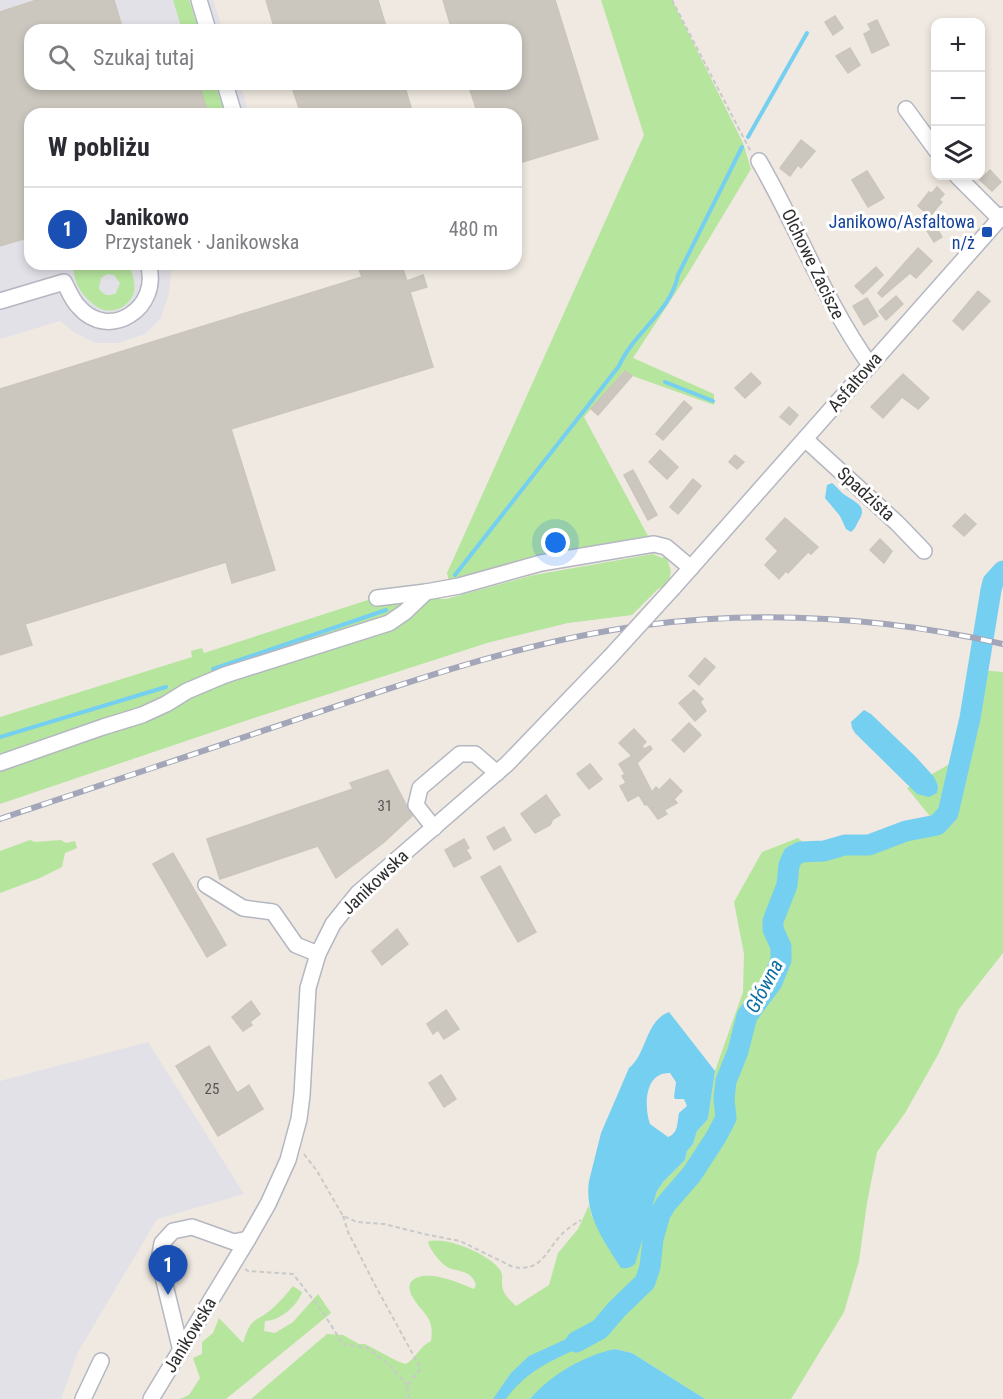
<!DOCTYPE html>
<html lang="pl">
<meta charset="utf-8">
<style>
:root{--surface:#fff;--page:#f7f7f7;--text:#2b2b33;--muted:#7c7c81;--line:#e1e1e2;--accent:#d93025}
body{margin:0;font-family:"Roboto Condensed",sans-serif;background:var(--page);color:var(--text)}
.controls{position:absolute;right:18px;top:18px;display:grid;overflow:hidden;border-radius:12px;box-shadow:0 3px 9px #0003}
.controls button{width:54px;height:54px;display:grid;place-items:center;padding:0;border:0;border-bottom:2px solid var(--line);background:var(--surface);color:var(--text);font:30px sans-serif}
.you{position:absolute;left:556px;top:543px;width:21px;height:21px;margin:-15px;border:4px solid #fff;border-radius:50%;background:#1a73e8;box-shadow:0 0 0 9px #1a73e833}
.badge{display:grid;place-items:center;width:39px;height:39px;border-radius:50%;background:var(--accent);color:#fff;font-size:20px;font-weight:700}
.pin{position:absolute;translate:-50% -50px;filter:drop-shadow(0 2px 3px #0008)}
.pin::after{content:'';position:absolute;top:32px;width:21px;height:18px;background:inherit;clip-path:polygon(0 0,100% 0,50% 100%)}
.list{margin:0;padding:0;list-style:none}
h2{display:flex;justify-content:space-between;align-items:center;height:78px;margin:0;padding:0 24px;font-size:26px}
h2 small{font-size:20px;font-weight:400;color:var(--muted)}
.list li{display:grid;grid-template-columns:39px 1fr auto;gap:18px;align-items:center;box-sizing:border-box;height:84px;padding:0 24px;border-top:2px solid var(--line)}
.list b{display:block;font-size:22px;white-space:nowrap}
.list p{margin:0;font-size:20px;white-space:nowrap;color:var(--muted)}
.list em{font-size:20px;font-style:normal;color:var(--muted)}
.icon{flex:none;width:33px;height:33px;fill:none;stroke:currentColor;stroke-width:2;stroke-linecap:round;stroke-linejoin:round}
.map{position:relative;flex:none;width:1003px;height:1399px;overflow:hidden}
.search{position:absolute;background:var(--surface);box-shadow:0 3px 9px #0003;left:24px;top:24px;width:498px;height:66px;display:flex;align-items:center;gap:15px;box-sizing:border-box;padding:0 21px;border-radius:18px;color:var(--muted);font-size:22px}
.panel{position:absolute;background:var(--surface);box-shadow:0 3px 9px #0003;left:24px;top:108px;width:498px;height:162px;border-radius:18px}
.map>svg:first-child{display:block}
.industrial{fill:#e3e1e8}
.green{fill:#b6e59e;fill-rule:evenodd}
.water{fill:#75cff0;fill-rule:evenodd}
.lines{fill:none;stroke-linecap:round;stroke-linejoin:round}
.stream{stroke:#75cff0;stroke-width:4}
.river{stroke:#75cff0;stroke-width:21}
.building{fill:#cbc7bf;stroke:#cbc5ba;stroke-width:1.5}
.minor-casing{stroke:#b4b7c1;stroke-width:18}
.path{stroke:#c9c9c9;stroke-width:2;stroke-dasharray:4.5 3;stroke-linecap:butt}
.minor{stroke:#fff;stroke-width:15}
.rail-casing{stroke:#a3a6b8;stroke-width:6}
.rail{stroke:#fff;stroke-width:4;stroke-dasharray:11;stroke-linecap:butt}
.minor-bridge-casing{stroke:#b4b7c1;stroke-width:18;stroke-linecap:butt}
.minor-bridge{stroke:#fff;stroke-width:15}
.transit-dot{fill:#1a4fb4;stroke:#fff;stroke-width:2}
.labels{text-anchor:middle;stroke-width:6;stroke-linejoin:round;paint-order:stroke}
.number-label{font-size:15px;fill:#555452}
.transit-label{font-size:18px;fill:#164399;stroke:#fff;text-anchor:end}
.street-label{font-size:18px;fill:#2e2e2e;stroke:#fff}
.water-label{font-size:20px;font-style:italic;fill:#0d6fa3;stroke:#fff}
</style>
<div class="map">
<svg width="1003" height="1399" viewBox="0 0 1003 1399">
<rect width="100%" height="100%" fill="#efe9e1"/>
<!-- industrial -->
<g class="industrial">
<path d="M0 0H213L223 30H30V84H240L249 114H30V264H191L171 271 169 293 161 318 145 334 119 343H95L75 333 60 321 0 339Z"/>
<path d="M148 1042 244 1194 157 1219 78 1352 61 1399H0V1081Z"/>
</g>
<!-- green -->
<g class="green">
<path d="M173 0H189L199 30H182Z"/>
<path d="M601 0H672L743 143 751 169 689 272 633 358 714 394V405L630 375 625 371 623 372 584 417 648 536 538 555 449 581 447 573 644 135Z"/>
<path d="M199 84H215L225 114H208Z"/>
<path d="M79 264H94L102 268 110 264H129C132 273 136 283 134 292 130 307 112 315 99 308 93 305 82 294 79 288 76 283 74 275 73 269L80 267ZM107 274 114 275 120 283 116 293C109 297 102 295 99 288L101 278Z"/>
<path d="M653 554 662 558 665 556 668 561 671 572 668 584 658 589 632 615 568 623 487 643 251 719 0 804V717L192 657 191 651 202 648 204 653 371 599 373 591 375 605 400 602 402 604 401 606 388 615V619L439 596 440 599H446L534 575Z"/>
<path d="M979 670 1003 672V953L959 1009 939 1053 905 1113 877 1152 867 1203 859 1261 844 1312 791 1399H705L632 1353 615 1349 596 1355 564 1371 540 1389 530 1399H251L327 1334 343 1335 359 1344H365L399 1362 406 1364C416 1358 420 1346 431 1341 435 1316 422 1314 412 1296 410 1292 408 1286 411 1282 424 1267 459 1283 474 1289L476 1285C472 1271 461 1272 449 1268 441 1264 430 1250 428 1242 444 1235 491 1255 500 1270 503 1274 502 1278 502 1283 502 1294 509 1299 516 1306L549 1285 558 1253 578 1229 589 1205 592 1217 637 1256 657 1191 663 1182 685 1160 687 1151 693 1144 697 1131 708 1119 715 1071 743 992 744 954 734 902 762 852 798 838 810 848 870 841 933 820 907 788 948 765 967 741Z"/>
<path d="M30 840 35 842 61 840 66 843 75 841 77 848 65 853 62 867 40 878 0 893V851Z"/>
<path d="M293 1286 302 1292C297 1306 280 1321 265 1321L264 1331 275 1333 293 1322 318 1294 331 1313 226 1399H180L189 1395 200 1378 193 1358 202 1354V1342L213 1333 219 1318 243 1343C252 1314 255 1324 273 1308 281 1301 287 1293 293 1286Z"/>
</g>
<!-- water -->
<g class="water">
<path d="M832 483C836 486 839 490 842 493 852 501 869 505 859 520 856 525 856 528 851 532L846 529 840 516 825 498 827 485Z"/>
<path d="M864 710 871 714 916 757 934 777 938 786 937 793 929 797 917 794 855 733 852 728 851 722Z"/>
<path d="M669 1012 715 1071 708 1119 697 1131 693 1144 687 1151 685 1160 663 1182 657 1191 635 1264C630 1268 627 1269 621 1268 604 1241 584 1215 589 1181L601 1133 629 1068C647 1054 645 1021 669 1012ZM670 1073 676 1082 674 1097 675 1099H684L687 1106 679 1113C677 1122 679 1133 668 1137L650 1124C644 1107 644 1072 670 1073Z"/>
<path d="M597 1325 602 1335C566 1357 532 1363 506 1399H493L511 1373 529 1356Z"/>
<path d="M615 1349 632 1353 705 1399H530C550 1375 585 1355 615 1349Z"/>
</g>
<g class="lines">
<!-- stream -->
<g class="stream">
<path d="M748 137 807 33"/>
<path d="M665 382 713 401"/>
<path d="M455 575 619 366C633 333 671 312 678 275L742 147"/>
<path d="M213 669 386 610"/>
<path d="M0 737 166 687"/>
</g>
<!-- river -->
<path class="river" d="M576 1342 600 1329 617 1309 645 1282 650 1267 653 1239 660 1214 666 1204 692 1174 716 1137 726 1118 724 1099 726 1081 738 1051 747 1016 772 982 781 960V947L773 929V921L787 885 789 865 793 856 801 852 824 851 845 845H869L906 831 937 825 948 813 970 718 991 590 993 582 1003 571"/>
</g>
<!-- building -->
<g class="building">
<path d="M37 0H114L123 30H30V84H199L208 114H30V237L0 246V12Z"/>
<path d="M266 0H378L387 30H275Z"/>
<path d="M443 0H555L598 139 516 164V114H478L468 84H516V30H452Z"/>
<path d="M835 16 843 28 833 35 825 22Z"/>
<path d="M877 20 889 45 872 53 864 34 871 30 868 24Z"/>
<path d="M850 48 860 65 848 73 836 56Z"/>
<path d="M291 84H404L413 114H301Z"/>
<path d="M801 140 815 151 801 168 798 165 790 176 780 168Z"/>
<path d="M990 170 1001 182 992 191 980 180Z"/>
<path d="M867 171 884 198 868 207 852 180Z"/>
<path d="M937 187 944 194 939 200 942 202 930 216 918 206 929 192 931 194Z"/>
<path d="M933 221 942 237 934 242 924 226Z"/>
<path d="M918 248 932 261 916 278 910 273 882 297 878 293Z"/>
<path d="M357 264H401L407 281 423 275 427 287 410 292 433 367 231 429 275 570 232 583 226 562 25 624 32 645 0 655V389L362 277Z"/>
<path d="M876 267 883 275 863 294 855 286Z"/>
<path d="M978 291 990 301 963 330 953 321Z"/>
<path d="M896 296 903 304 886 320 879 311Z"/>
<path d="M867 298 878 316 864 325 853 306Z"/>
<path d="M625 371 632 376 598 415 591 409Z"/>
<path d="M751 373 761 383 745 398 735 388Z"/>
<path d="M903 374 929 398 918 409 902 397 883 418 871 407Z"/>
<path d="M684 401 692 408 663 440 656 434Z"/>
<path d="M789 407 798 415 790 425 780 417Z"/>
<path d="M660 450 678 467 667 479 649 462Z"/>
<path d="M735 455 744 462 737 469 729 462Z"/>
<path d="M633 470 657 515 648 520 624 475Z"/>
<path d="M693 479 701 486 678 514 670 507Z"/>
<path d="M965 514 976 524 964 536 953 526Z"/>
<path d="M785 518 818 547 811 554 808 552 788 573 786 571 779 579 765 565 778 551 766 539Z"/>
<path d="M880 539 892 551 884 563 870 550Z"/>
<path d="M705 658 715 667 699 685 689 676Z"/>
<path d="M694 690 703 699 700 702 706 711 695 721 679 703Z"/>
<path d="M689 723 701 735 684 752 672 740Z"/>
<path d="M634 729 646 742 642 746 644 749 650 746 652 749 637 763 652 792 656 787 659 790 670 779 682 791 674 799 677 803 664 810 667 814 658 819 647 804 645 805 639 795 628 801 620 786 626 783 622 776 625 774 619 764 632 756 619 743Z"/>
<path d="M590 764 602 779 589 789 577 774Z"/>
<path d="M388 770 412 816 383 843 336 878 318 846 220 879 207 839 353 789 350 783Z"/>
<path d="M546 795 560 815 553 819 550 825 535 833 521 814Z"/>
<path d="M504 827 511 840 494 850 487 837Z"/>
<path d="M464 839 469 848 466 850 471 858 454 867 445 850Z"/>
<path d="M173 853 226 945 207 957 153 864Z"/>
<path d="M500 866 536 932 518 942 481 877Z"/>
<path d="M397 929 408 944 382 965 372 951Z"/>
<path d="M251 1001 260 1014 250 1022 252 1025 243 1031 232 1017Z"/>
<path d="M446 1010 459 1029 444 1039 438 1030 433 1034 427 1024Z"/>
<path d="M209 1046 237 1093 249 1085 263 1109 218 1136 176 1066Z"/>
<path d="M441 1075 456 1099 444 1107 429 1083Z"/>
</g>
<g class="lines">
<!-- minor casing -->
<g class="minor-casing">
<g id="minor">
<path d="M199 0 208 30"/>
<path d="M225 84 234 114"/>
<path d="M906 109 936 150"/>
<path d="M759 161C798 228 825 302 870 365"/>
<path d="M957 176 1000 219"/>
<path d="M0 301 64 282C68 289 72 300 78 306 109 343 162 307 148 264"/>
<path d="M805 439 897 523 924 551"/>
<path d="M673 588 1003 215"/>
<path d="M377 598 426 592"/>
<path d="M0 763 103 727 142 715 166 704 187 691 225 675 389 623 405 612 426 592 459 586 541 563 654 544 666 547 691 568"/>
<path d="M434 828 416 805 420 788 460 754H475L497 773"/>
<path d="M206 885 243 908 273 912 296 945 318 954"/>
<path d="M181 1351 159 1260 162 1243 173 1231 192 1227 234 1242 248 1239"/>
<path d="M83 1399 101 1361"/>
<path d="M151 1399 248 1239 268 1204 288 1160 299 1119 302 1095 308 988 318 954 333 924 358 893 507 764 610 657"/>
</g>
</g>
<!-- path -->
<g class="path">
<path d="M672 0 751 152"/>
<path d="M304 1154 317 1171 343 1216 357 1222 384 1224 424 1234 460 1241 513 1267C542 1272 545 1252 561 1235 567 1229 574 1224 581 1220"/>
<path d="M343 1216 348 1232 375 1285 421 1369 407 1385 409 1399"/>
<path d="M245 1269 248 1271 293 1274 322 1311 343 1344 367 1348 387 1363 407 1385"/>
</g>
<!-- minor -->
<use href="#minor" class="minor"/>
<!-- rail casing -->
<g class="rail-casing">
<path id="rail" d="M0 819C103 784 207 750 310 715 420 678 531 640 646 625 765 610 887 618 1003 644"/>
</g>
<!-- rail -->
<use href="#rail" class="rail"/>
<!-- minor-bridge casing -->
<g class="minor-bridge-casing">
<path id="minor-bridge" d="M610 657 673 588"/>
</g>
<!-- minor-bridge -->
<use href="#minor-bridge" class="minor-bridge"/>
</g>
<!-- markers -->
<rect class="transit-dot" x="981" y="226" width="12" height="12" rx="3"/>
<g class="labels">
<!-- number labels -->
<g class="number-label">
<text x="385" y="811">31</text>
<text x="212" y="1094">25</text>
</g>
<!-- transit labels -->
<g class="transit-label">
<text x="975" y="228">Janikowo/Asfaltowa<tspan x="975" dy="21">n/ż</tspan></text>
</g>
<!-- street labels -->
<g class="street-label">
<text transform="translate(813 264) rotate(64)" y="6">Olchowe Zacisze</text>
<text transform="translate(855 382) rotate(-49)" y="6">Asfaltowa</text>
<text transform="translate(866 494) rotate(42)" y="6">Spadzista</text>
<text transform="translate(375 882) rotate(-44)" y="6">Janikowska</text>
<text transform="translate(190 1335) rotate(-59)" y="6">Janikowska</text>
</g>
<!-- water labels -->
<g class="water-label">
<text transform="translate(764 986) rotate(-62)" y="7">Główna</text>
</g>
</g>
</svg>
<div class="controls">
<button>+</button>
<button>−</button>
<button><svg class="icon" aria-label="layers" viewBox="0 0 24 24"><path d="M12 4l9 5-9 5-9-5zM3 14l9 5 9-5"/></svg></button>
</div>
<div class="you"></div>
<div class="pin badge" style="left:168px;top:1295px;background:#1a4fb4">1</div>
<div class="search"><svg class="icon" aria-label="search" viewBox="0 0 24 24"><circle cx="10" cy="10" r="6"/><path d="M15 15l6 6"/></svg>Szukaj tutaj</div>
<section class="panel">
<h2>W pobliżu<small></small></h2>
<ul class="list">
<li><span class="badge" style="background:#1a4fb4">1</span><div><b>Janikowo</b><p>Przystanek · Janikowska</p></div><em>480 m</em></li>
</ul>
</section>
</div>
